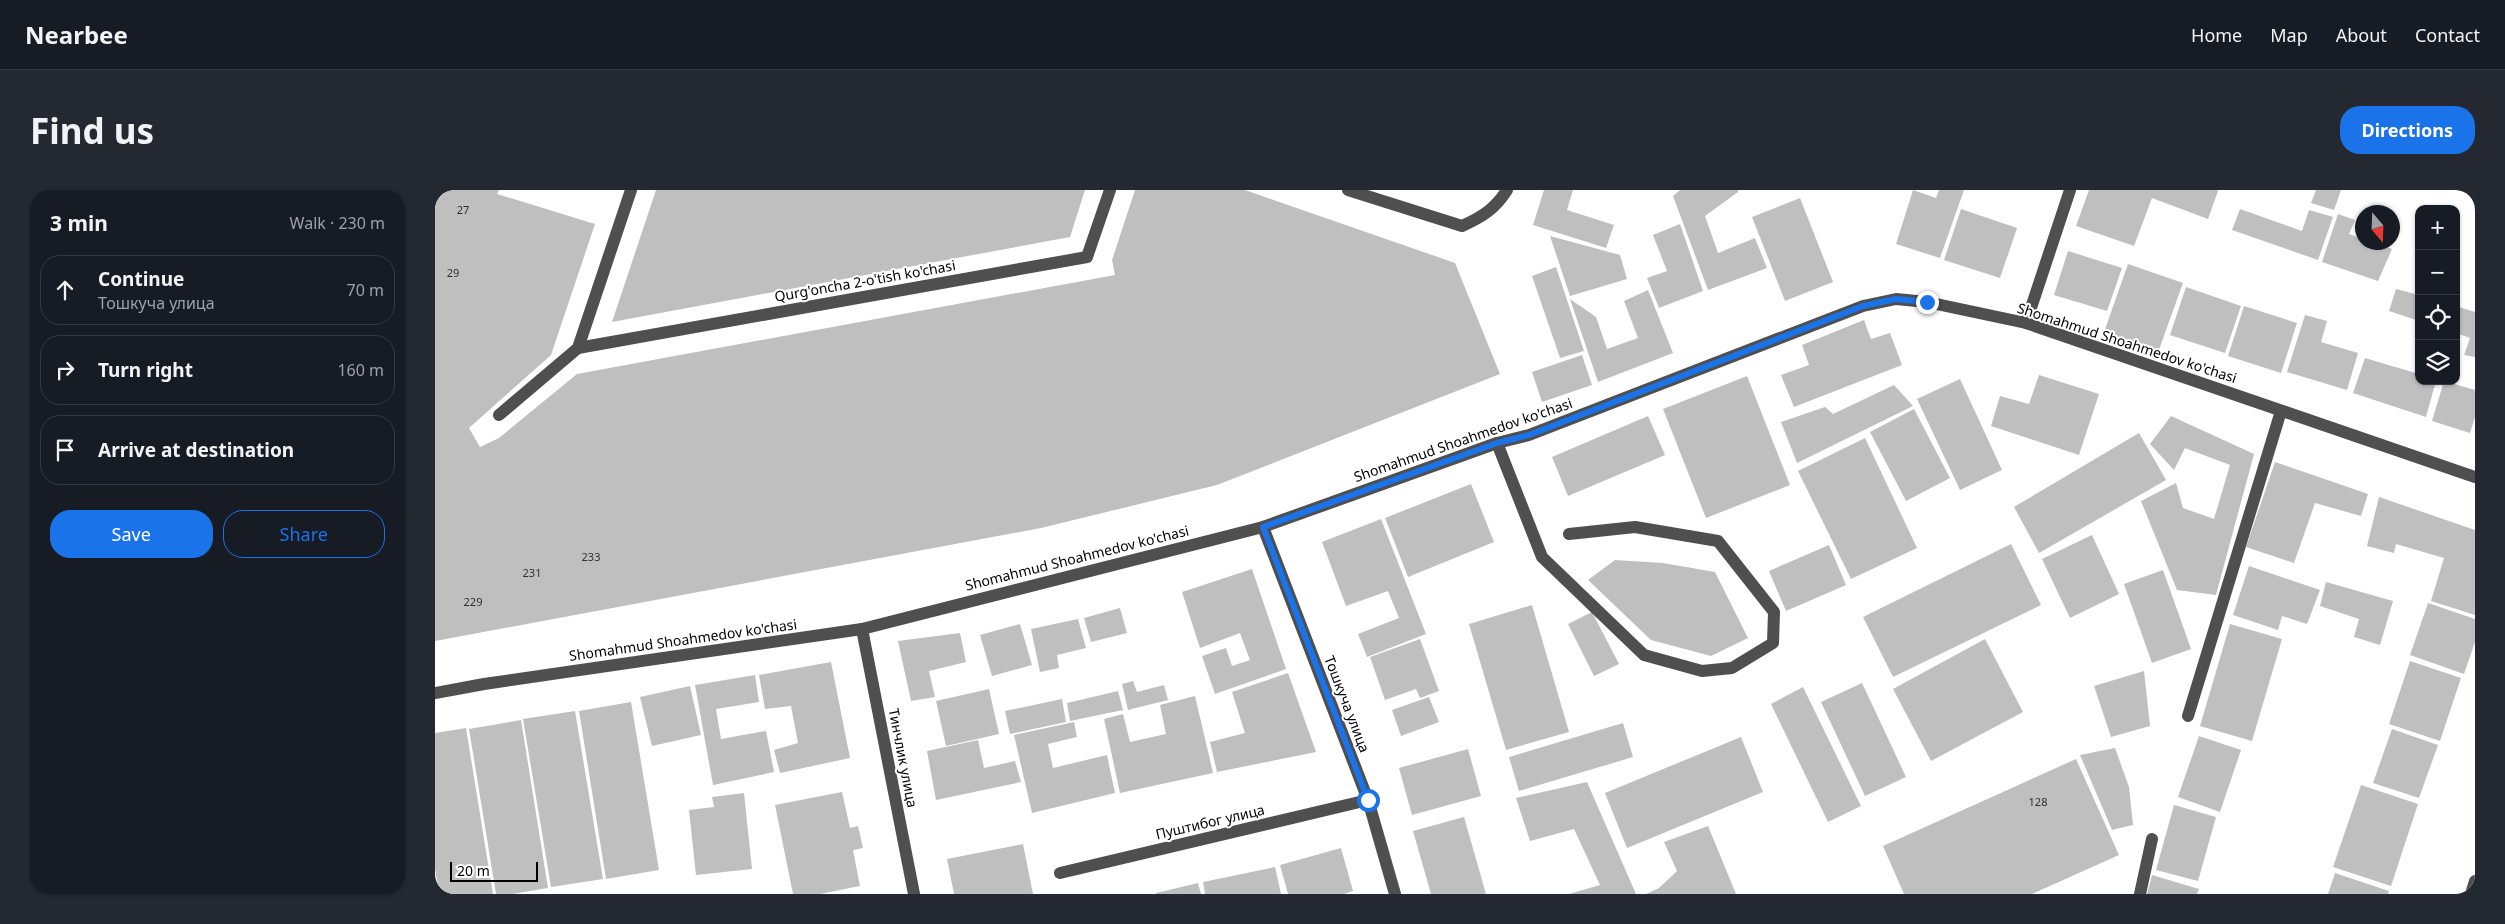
<!DOCTYPE html>
<meta charset="utf-8">
<style>
:root{--surface:#171b24;--page:#242831;--text:#f1f3f6;--muted:#9ea1a6;--line:#363941;--accent:#1a73e8}
body{margin:0;font-family:"Noto Sans",sans-serif;background:var(--page);color:var(--text)}
.controls{position:absolute;right:15px;top:15px;display:grid;overflow:hidden;border-radius:10px;box-shadow:0 1px 4px #0004}
.controls button{width:45px;height:45px;display:grid;place-items:center;padding:0;border:0;border-bottom:1px solid var(--line);background:var(--surface);color:var(--text);font:25px sans-serif}
.compass{position:absolute;left:1920px;top:15px;width:45px;height:45px;border-radius:50%;background:var(--surface);box-shadow:0 1px 4px #0004;rotate:161deg}
.scale{position:absolute;left:15px;bottom:12px;width:88px;box-sizing:border-box;padding-left:5px;border:2px solid #000;border-top:0;font-size:14px;line-height:18px;white-space:nowrap;color:#000;-webkit-text-stroke:4px #fff;paint-order:stroke}
.stop{position:absolute;width:15px;height:15px;margin:-11px;border:4px solid #1a73e8;border-radius:50%;background:#fff}
.stop.end{background:#1a73e8;border-color:#fff;box-shadow:0 1px 5px #0008}
.list{margin:0;padding:0;list-style:none}
h2{display:flex;justify-content:space-between;align-items:center;height:65px;margin:0;padding:0 20px;font-size:21px}
h2 small{font-size:16px;font-weight:400;color:var(--muted)}
.list li{display:grid;grid-template-columns:32px 1fr auto;gap:15px;align-items:center;box-sizing:border-box;height:70px;margin:0 10px 10px;padding:0 10px;border:1px solid var(--line);border-radius:20px}
.list b{display:block;font-size:19px;white-space:nowrap}
.list p{margin:0;font-size:16px;white-space:nowrap;color:var(--muted)}
.list em{font-size:16px;font-style:normal;color:var(--muted)}
.actions{display:flex;gap:10px;padding:15px 20px}
.actions a{flex:1;padding:11px 0;border:1px solid var(--accent);border-radius:20px;text-align:center;font-size:18px;color:var(--accent)}
.actions .main{background:var(--accent);color:#fff}
.icon{flex:none;width:28px;height:28px;fill:none;stroke:currentColor;stroke-width:2;stroke-linecap:round;stroke-linejoin:round}
.map{position:relative;flex:none;width:2040px;height:704px;overflow:hidden;border-radius:20px}
header{display:flex;align-items:center;gap:30px;box-sizing:border-box;height:70px;padding:0 25px;background:var(--surface);border-bottom:1px solid var(--line)}
header strong{font-size:24px}
nav{display:flex;gap:28px;margin-inline-start:auto;font-size:18px}
.intro{display:flex;align-items:center;justify-content:space-between;box-sizing:border-box;height:120px;padding:0 30px}
h1{margin:0;font-size:35px}
.button{padding:12px 22px;border-radius:20px;background:var(--accent);color:#fff;font-size:18px;font-weight:700}
main{display:flex;gap:30px;padding:0 30px}
aside{flex:1;background:var(--surface);border-radius:20px;box-shadow:0 1px 4px #0004}
.map>svg:first-child{display:block}
.building{fill:#bfbfbf}
.lines{fill:none;stroke-linecap:round;stroke-linejoin:round}
.minor{stroke:#4f4f4f;stroke-width:12}
.route{stroke:#1a73e8;stroke-width:6}
.labels{text-anchor:middle;stroke-width:4;stroke-linejoin:round;paint-order:stroke}
.number-label{font-size:11px;fill:#303030}
.street-label{font-size:14px;fill:#000;stroke:#fff}
</style>
<header>
<strong>Nearbee</strong>
<nav><a>Home</a><a>Map</a><a>About</a><a>Contact</a></nav>
</header>
<div class="intro"><h1>Find us</h1><a class="button">Directions</a></div>
<main>
<aside>
<h2>3 min<small>Walk · 230 m</small></h2>
<ul class="list">
<li><svg class="icon" aria-label="ahead" viewBox="0 0 24 24"><path d="M12 20V5M6 11l6-6 6 6"/></svg><div><b>Continue</b><p>Тошкуча улица</p></div><em>70 m</em></li>
<li><svg class="icon" aria-label="right" viewBox="0 0 24 24"><path d="M7 20v-9h11M14 6l5 5-5 5"/></svg><div><b>Turn right</b></div><em>160 m</em></li>
<li><svg class="icon" aria-label="arrive" viewBox="0 0 24 24"><path d="M6 21V4h12l-3 4 3 4H6"/></svg><div><b>Arrive at destination</b></div></li>
</ul>
<div class="actions"><a class="main">Save</a><a>Share</a></div>
</aside>
<div class="map">
<svg width="2040" height="704" viewBox="0 0 2040 704">
<rect width="100%" height="100%" fill="#fff"/>
<!-- building -->
<g class="building">
<path d="M0 0H64L62 4 160 34 116 165 34 238 45 257 64 248 142 184 680 85 677 70 700 0H810L1020 73 1065 184 782 295 606 338 0 451Z"/>
<path d="M221 0H650L635 47 177 132Z"/>
<path d="M1109 0H1138L1132 20 1179 35 1171 58 1098 35Z"/>
<path d="M1245 0H1303V2L1270 26 1283 63 1320 48 1332 78 1273 100 1238 6Z"/>
<path d="M1478 0 1501 8 1504 0H1529L1505 68 1461 54Z"/>
<path d="M1654 0H1782L1783 1 1773 29 1717 8 1699 56 1641 36Z"/>
<path d="M1881 0H1906L1899 20 1876 13Z"/>
<path d="M1365 8 1398 92 1350 111 1317 27Z"/>
<path d="M1526 19 1582 38 1565 88 1509 70Z"/>
<path d="M1805 19 1867 41 1874 20 1898 27 1883 70 1797 40Z"/>
<path d="M1903 24 1920 30 1914 44 1928 49V52H1938L1957 59 1943 91 1887 72Z"/>
<path d="M1245 34 1268 101 1224 118 1212 88 1232 81 1218 45Z"/>
<path d="M1115 46 1185 65 1192 89 1135 106Z"/>
<path d="M1633 61 1687 78 1672 121 1619 105Z"/>
<path d="M1693 74 1748 93 1721 168 1667 148Z"/>
<path d="M1121 77 1149 161 1125 168 1097 86Z"/>
<path d="M1751 97 1806 116 1790 163 1735 145Z"/>
<path d="M1961 99 1984 105V131L1954 121Z"/>
<path d="M1213 100 1238 163 1163 192 1135 109 1161 127 1172 159 1203 148 1189 111Z"/>
<path d="M1809 116 1862 133 1846 183 1793 166Z"/>
<path d="M2021 116 2040 122V167L2029 165 2035 148 2021 143Z"/>
<path d="M1870 125 1892 131 1886 152 1923 163 1912 200 1852 182Z"/>
<path d="M1429 130 1436 149 1455 143 1467 175 1359 217 1346 185 1374 175 1367 155Z"/>
<path d="M1147 165 1157 195 1107 212 1097 182Z"/>
<path d="M1930 168 1984 184V191H2001L1991 227 1918 203Z"/>
<path d="M1604 185 1664 204 1644 265 1556 236 1565 206 1594 214Z"/>
<path d="M1312 186 1355 295 1271 328 1228 219Z"/>
<path d="M1525 189 1567 280 1525 300 1482 209Z"/>
<path d="M2009 191 2040 200V227L2035 243 1997 231Z"/>
<path d="M1459 195 1478 216 1362 273 1346 232 1390 217 1398 224Z"/>
<path d="M1479 219 1515 288 1471 311 1435 242Z"/>
<path d="M1213 226 1230 265 1133 306 1117 267Z"/>
<path d="M1736 226 1819 264 1781 405 1742 400 1706 311 1741 293 1748 318 1779 329 1795 275 1750 258 1739 280 1715 254Z"/>
<path d="M1704 243 1731 290 1604 363 1579 317Z"/>
<path d="M1430 248 1482 358 1416 389 1363 281Z"/>
<path d="M1840 272 1933 304 1926 326 1880 313 1859 373 1811 357Z"/>
<path d="M1036 294 1059 352 973 387 950 328Z"/>
<path d="M1944 307 2040 340V425L1996 411 2009 368 1961 354 1959 363 1932 356Z"/>
<path d="M946 329 991 444 932 467 923 444 964 428 953 401 911 416 887 352Z"/>
<path d="M1657 345 1684 404 1635 428 1607 369Z"/>
<path d="M1576 354 1606 415 1458 487 1428 427Z"/>
<path d="M1394 355 1411 395 1351 421 1334 381Z"/>
<path d="M1180 370 1228 373 1280 382 1313 448 1276 466 1216 450 1153 390Z"/>
<path d="M1814 376 1885 400 1872 434 1847 426 1843 440 1798 425Z"/>
<path d="M817 379 851 479 780 504 767 466 791 458 797 476 815 470 805 443 765 458 747 402Z"/>
<path d="M1728 380 1756 459 1717 473 1689 394Z"/>
<path d="M1891 392 1958 411 1945 455 1919 447 1924 429 1885 416Z"/>
<path d="M1993 413 2040 429V452L2029 484 1975 465Z"/>
<path d="M1097 415 1134 542 1071 560 1034 434Z"/>
<path d="M685 418 692 443 656 452 649 428Z"/>
<path d="M1157 422 1184 474 1159 486 1133 434Z"/>
<path d="M643 429 651 458 622 465 624 478 605 482 596 439Z"/>
<path d="M585 434 597 475 557 486 545 445Z"/>
<path d="M1795 434 1847 449 1817 551 1765 536Z"/>
<path d="M525 443 531 472 494 481 500 507 476 511 463 451Z"/>
<path d="M985 449 1004 501 985 508 981 499 950 510 935 467Z"/>
<path d="M1550 449 1588 522 1496 571 1458 499Z"/>
<path d="M1975 471 2026 488 2005 551 1954 534Z"/>
<path d="M396 472 415 568 345 583 339 560 363 553 356 516 330 519 324 485Z"/>
<path d="M1709 481 1715 536 1676 547 1659 496Z"/>
<path d="M853 483 881 562 782 582 775 552 810 543 797 502Z"/>
<path d="M320 485 324 512 281 519 286 549 331 541 339 582 278 595 260 495Z"/>
<path d="M698 491 702 502 729 495 733 510 693 520 687 494Z"/>
<path d="M1427 493 1471 587 1430 606 1386 512Z"/>
<path d="M255 496 266 545 217 556 205 507Z"/>
<path d="M1368 497 1426 616 1393 632 1336 514Z"/>
<path d="M554 499 564 544 511 556 501 511Z"/>
<path d="M683 501 688 520 635 531 632 513Z"/>
<path d="M760 506 778 583 685 603 669 529 688 524 695 552 731 544 725 515Z"/>
<path d="M994 507 1004 532 966 546 957 520Z"/>
<path d="M627 509 631 532 575 544 570 521Z"/>
<path d="M196 512 224 680 171 689 144 521Z"/>
<path d="M140 521 168 689 116 697 88 529Z"/>
<path d="M86 530 113 698 78 704H61L34 539Z"/>
<path d="M639 532 642 547 613 554 618 578 672 565 680 603 597 623 579 545Z"/>
<path d="M1188 533 1198 567 1084 601 1074 567Z"/>
<path d="M31 538 58 704H4L0 678V543Z"/>
<path d="M1957 539 2003 555 1984 608 1938 593Z"/>
<path d="M1764 546 1806 560 1785 622 1743 607Z"/>
<path d="M1306 547 1328 602 1192 658 1170 603Z"/>
<path d="M543 550 549 578 580 571 586 592 501 610 492 561Z"/>
<path d="M1680 558 1694 597 1698 635 1677 640 1645 565Z"/>
<path d="M1033 559 1046 606 977 625 964 578Z"/>
<path d="M1641 569 1684 665 1597 704H1469L1448 656Z"/>
<path d="M1152 592 1201 704H1134L1165 695 1139 639 1095 651 1081 608Z"/>
<path d="M1926 595 1983 614 1956 696 1898 677Z"/>
<path d="M407 602 415 638 423 636 428 658 418 660 425 696 385 704H358L340 615Z"/>
<path d="M309 603 317 679 261 685 254 620 279 617 277 607Z"/>
<path d="M1739 615 1781 627 1763 691 1721 680Z"/>
<path d="M1029 627 1051 704H996L978 641Z"/>
<path d="M1273 636 1301 704H1211L1224 698 1242 681 1229 652Z"/>
<path d="M588 654 598 704H519L512 669Z"/>
<path d="M906 658 918 701 909 704H853L845 675Z"/>
<path d="M840 677 846 704H770L768 692Z"/>
<path d="M1900 683 1954 701 1953 704H1893Z"/>
<path d="M1717 685 1764 699 1762 704H1712Z"/>
<path d="M763 693 766 704H721V703Z"/>
</g>
<g class="lines">
<!-- minor -->
<g class="minor">
<path d="M913 0 1027 36C1047 27 1060 19 1072 0"/>
<path d="M1591 133 1635 0"/>
<path d="M143 158 652 67 675 0"/>
<path d="M64 225 143 158 196 0"/>
<path d="M1062 253 1107 367 1209 465 1267 481 1297 478 1338 453 1339 422 1283 351 1200 337 1134 344"/>
<path d="M828 337 933 610 960 704"/>
<path d="M427 439 479 704"/>
<path d="M0 503 49 494 427 439 828 337 1062 253 1094 245 1428 116 1461 109 1492 112 1591 133 2040 287"/>
<path d="M1753 526 1846 221"/>
<path d="M625 683 933 610"/>
<path d="M1705 704 1717 649"/>
<path d="M2036 704 2040 691"/>
</g>
</g>
<g class="lines">
<!-- route -->
<path class="route" d="M933 610 828 337 1062 253 1094 245 1428 116 1461 109 1492 112"/>
</g>
<g class="labels">
<!-- number labels -->
<g class="number-label">
<text x="28" y="24">27</text>
<text x="18" y="87">29</text>
<text x="156" y="371">233</text>
<text x="97" y="387">231</text>
<text x="38" y="416">229</text>
<text x="1603" y="616">128</text>
</g>
<!-- street labels -->
<g class="street-label">
<text transform="translate(430 91) rotate(-10)" y="5">Qurg'oncha 2-o'tish ko'chasi</text>
<text transform="translate(1692 153) rotate(18)" y="5">Shomahmud Shoahmedov ko'chasi</text>
<text transform="translate(1028 250) rotate(-19)" y="5">Shomahmud Shoahmedov ko'chasi</text>
<text transform="translate(642 368) rotate(-14)" y="5">Shomahmud Shoahmedov ko'chasi</text>
<text transform="translate(248 450) rotate(-8)" y="5">Shomahmud Shoahmedov ko'chasi</text>
<text transform="translate(912 514) rotate(69)" y="5">Тошкуча улица</text>
<text transform="translate(468 568) rotate(79)" y="5">Тинчлик улица</text>
<text transform="translate(775 632) rotate(-13)" y="5">Пуштибог улица</text>
</g>
</g>
</svg>
<div class="controls">
<button>+</button>
<button>−</button>
<button><svg class="icon" aria-label="locate" viewBox="0 0 24 24"><circle cx="12" cy="12" r="6"/><path d="M12 2v4M12 18v4M2 12h4M18 12h4"/></svg></button>
<button><svg class="icon" aria-label="layers" viewBox="0 0 24 24"><path d="M12 4l9 5-9 5-9-5zM3 14l9 5 9-5"/></svg></button>
</div>
<svg class="compass" viewBox="-18 -18 36 36"><path d="M0-13l5 13h-10z" fill="#e53935"/><path d="M0 13l5-13h-10z" fill="#9ea1a6"/></svg>
<div class="scale">20 m</div>
<div class="stop" style="left:933px;top:610px"></div>
<div class="stop end" style="left:1492px;top:112px"></div>
</div>
</main>
